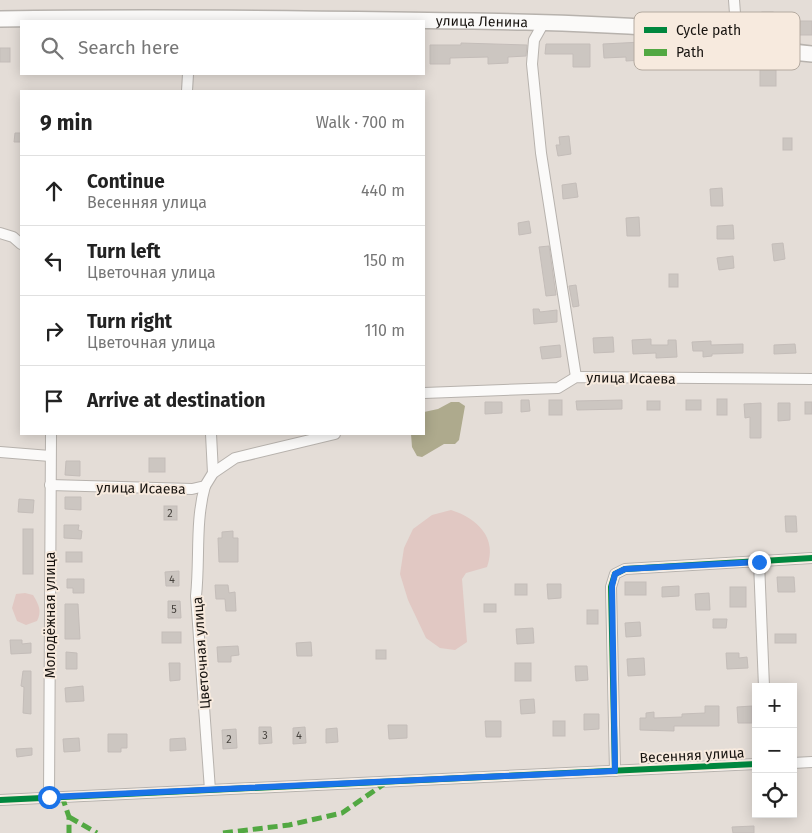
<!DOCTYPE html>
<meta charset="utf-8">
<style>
:root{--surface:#fff;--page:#f6f6f6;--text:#222;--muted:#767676;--line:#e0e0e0}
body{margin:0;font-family:"Fira Sans",sans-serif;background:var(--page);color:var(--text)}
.controls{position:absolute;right:15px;bottom:15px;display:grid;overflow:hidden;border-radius:0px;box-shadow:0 2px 12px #0003}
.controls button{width:45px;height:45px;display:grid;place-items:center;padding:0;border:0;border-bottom:1px solid var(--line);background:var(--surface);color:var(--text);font:25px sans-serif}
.stop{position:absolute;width:15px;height:15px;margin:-11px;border:4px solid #1a73e8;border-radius:50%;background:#fff}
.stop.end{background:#1a73e8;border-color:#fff;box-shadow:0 1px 5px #0008}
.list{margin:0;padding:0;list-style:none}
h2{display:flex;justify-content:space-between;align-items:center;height:65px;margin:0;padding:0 20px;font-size:21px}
h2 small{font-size:16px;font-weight:400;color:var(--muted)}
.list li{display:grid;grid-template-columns:32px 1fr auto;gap:15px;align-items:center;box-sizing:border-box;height:70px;padding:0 20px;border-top:1px solid var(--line)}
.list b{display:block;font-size:19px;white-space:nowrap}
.list p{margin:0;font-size:16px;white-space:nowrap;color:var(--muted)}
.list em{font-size:16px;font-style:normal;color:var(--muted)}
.icon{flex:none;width:28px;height:28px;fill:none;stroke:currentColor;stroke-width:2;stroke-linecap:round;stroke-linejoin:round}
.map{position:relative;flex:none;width:812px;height:833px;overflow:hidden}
.search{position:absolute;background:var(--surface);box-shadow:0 2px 12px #0003;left:20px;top:20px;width:405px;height:55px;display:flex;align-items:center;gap:12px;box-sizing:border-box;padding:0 18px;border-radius:0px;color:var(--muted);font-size:19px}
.panel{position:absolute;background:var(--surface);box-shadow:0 2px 12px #0003;left:20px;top:90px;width:405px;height:345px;border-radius:0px}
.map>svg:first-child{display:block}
.green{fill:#e1c8c3}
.water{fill:#aeaa8d}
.building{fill:#ccc6c1;stroke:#c4bdb9}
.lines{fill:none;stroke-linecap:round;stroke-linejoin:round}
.minor-casing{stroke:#b7b2ad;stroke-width:12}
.secondary-casing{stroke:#b7b2ad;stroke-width:18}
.minor{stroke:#fbfaf9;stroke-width:10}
.secondary{stroke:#fbfaf9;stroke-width:15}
.quiet{stroke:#52a842;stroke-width:5;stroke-dasharray:10 5;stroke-linecap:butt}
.cycleway-casing{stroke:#f7eade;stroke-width:9}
.cycleway{stroke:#00873e;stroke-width:6}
.route{stroke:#1a73e8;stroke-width:6}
.labels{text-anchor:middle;stroke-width:4;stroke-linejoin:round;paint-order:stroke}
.number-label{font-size:11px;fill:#46423d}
.street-label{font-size:14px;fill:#181410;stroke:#f7eade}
.key{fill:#f7eade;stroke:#b4aaa0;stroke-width:1}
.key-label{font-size:14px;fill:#181410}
</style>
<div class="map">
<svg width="812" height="833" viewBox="0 0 812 833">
<rect width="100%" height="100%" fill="#e4ddd7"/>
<!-- green -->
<g class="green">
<path d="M451 510C477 518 498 538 487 567L466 573 462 579 467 642 455 650 440 648 426 638 408 600 400 574 404 548 413 529 432 515Z"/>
<path d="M25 593 33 595C39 605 42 611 37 621L26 625 17 621 12 608 16 594Z"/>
</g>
<!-- water -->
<path class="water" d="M451 402H459L465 406 459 440 455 444H444L422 457 417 456 412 447 411 434H424V412L438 409Z"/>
<!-- building -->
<g class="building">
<rect x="762" y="12" width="11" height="19"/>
<path d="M800 21H812V35H799Z"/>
<path d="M642 42 643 60 626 61V57L604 58 603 44Z"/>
<path d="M461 43 527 45 526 56 508 57V63L488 64V57L450 58V64H430V45H461Z"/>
<path d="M546 44H590V67H573V54H545Z"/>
<rect x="0" y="48" width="10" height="14"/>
<rect x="760" y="70" width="16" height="16"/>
<path d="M15 133H21V142H14Z"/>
<path d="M569 136 571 154 558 156 556 145H560L559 137Z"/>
<rect x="783" y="138" width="9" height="12"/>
<path d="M576 183 578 197 563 199 562 185Z"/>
<path d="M722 188 723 206H711L710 189Z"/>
<path d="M639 217 640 236H627L626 218Z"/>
<path d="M529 221 531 233 519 235 518 223Z"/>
<path d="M733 225 734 239H717V226Z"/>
<path d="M783 243 785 259 774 261 772 244Z"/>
<path d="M549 246 556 295 546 296 539 247Z"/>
<path d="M733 256 734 268 719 270 717 258Z"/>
<rect x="669" y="274" width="9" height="13"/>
<path d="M576 285 579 306 573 307 569 286Z"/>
<path d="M533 309H539L540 312 557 310V322L534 324Z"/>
<path d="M613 337 614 352 594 353 593 338Z"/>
<path d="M651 339V345H668V340H676L677 357 656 358V353L633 354 632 340Z"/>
<path d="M711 341V345L743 344V353L712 354V356L703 357V351H693L692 342Z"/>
<path d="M795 344 796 353 774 354V345Z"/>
<path d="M560 345 561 357 542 359 540 347Z"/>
<rect x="717" y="399" width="10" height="16"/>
<path d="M521 400H529L530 411 521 412Z"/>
<rect x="549" y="400" width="13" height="15"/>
<path d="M622 400V409L577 410 576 401Z"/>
<rect x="686" y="400" width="15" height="10"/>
<rect x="647" y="401" width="13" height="9"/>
<path d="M485 402H502V413L485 414Z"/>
<rect x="805" y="402" width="7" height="12"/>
<path d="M761 403V438H750V417L745 418 744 404Z"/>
<path d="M778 403H790V420L778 421Z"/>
<rect x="149" y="458" width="16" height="14"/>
<path d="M66 461H80V476L65 475Z"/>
<path d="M65 497H81V510L65 509Z"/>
<path d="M19 499 34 500 33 513 18 512Z"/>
<rect x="164" y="506" width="13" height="14"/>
<path d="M785 516H796L797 532H786Z"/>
<path d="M64 525H79L78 530 82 531 81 539 64 538Z"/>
<rect x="23" y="529" width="10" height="45"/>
<path d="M233 531V538H238V562H219L218 538H222V532Z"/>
<rect x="66" y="552" width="16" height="10"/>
<path d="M179 571V586H166L165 572Z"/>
<path d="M777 577H794L795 592H778Z"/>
<path d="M67 579H84V593H73V588H67Z"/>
<rect x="625" y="582" width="21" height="13"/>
<rect x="515" y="584" width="12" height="11"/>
<path d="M547 584H561V598L548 599Z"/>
<path d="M215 585H228L229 593 235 592 236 611H226L225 599H216Z"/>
<path d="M679 586V596L662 597V587Z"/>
<rect x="730" y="587" width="16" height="20"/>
<path d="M709 593 710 610H696L695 594Z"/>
<path d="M168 601H180L181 618H168Z"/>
<path d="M65 604H78L80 639H65Z"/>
<rect x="484" y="604" width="12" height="8"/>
<rect x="587" y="610" width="11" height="14"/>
<path d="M713 619H727L726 628H713Z"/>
<path d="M640 622 641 636 626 637 625 623Z"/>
<path d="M533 628 534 643 517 644 516 629Z"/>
<rect x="162" y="632" width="19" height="11"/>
<rect x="775" y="634" width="21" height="9"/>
<path d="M10 640H22V644L31 643V653L11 654Z"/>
<path d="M311 642 312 656H297L296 643Z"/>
<path d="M238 646 239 655 231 656V662H218L217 647Z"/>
<rect x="376" y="650" width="10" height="9"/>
<path d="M66 652 77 653V669H66Z"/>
<path d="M726 653H739V658L747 657 748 668 727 669Z"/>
<path d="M644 658 645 675 628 676 627 659Z"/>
<path d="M169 663H180V680L170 681Z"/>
<rect x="515" y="663" width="16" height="18"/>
<path d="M575 666H587L588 680 576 681Z"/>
<path d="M23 671H31V714L23 713 24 687 21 686Z"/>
<path d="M83 686 84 701 66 702 65 688Z"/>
<path d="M534 699 535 713 521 714 520 700Z"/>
<path d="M705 706H719V726H674V731L640 730V718H646V713L654 712V718L682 717V714L705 713Z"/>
<path d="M752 706V723H738L737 707Z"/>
<path d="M584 714H599V729L584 730Z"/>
<path d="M485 721H501V737H486Z"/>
<rect x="553" y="721" width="12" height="15"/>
<path d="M388 725H407V738L389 739Z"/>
<path d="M259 727H271L272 743 259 744Z"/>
<path d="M305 727 306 743 293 744V728Z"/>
<path d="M337 728 338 742 326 743V729Z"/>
<path d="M236 729 237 748 223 749 222 730Z"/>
<path d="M108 734H127V748H121V752H108Z"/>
<path d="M79 738 80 751 64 752 63 739Z"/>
<path d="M185 738 186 750 170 751V739Z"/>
<path d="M32 748V755L17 757 16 749Z"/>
<path d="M754 826V833H733L732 827Z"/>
</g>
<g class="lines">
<!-- minor casing -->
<g class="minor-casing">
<g id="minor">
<path d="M734 0 737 41"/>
<path d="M543 24 534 40 532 64 541 153 576 377"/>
<path d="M187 91 188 74"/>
<path d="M0 233 13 237 21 244"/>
<path d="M424 393 558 388 576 377 812 379"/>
<path d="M211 434 213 473"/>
<path d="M0 452 50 456"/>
<path d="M50 485 192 489 205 486 213 473 235 458 335 434"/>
<path d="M205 486C195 522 200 559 196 596L210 790"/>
<path d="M759 562 764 687"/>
<path d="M793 763 812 762"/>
<path d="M615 771 611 587 615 574 625 569 812 558"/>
<path d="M49 797 51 434"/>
<path d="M0 800 756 764"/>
</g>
</g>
<!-- secondary casing -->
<g class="secondary-casing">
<g id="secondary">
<path id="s1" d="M0 19C131 17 262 18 393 20 482 21 571 22 659 28 711 31 760 50 812 54"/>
</g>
</g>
<!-- minor -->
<use href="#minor" class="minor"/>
<!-- secondary -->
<use href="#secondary" class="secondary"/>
<!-- quiet -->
<g class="quiet">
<path d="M62 796 69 817V833"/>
<path d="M69 817 97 833"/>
<path d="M223 833 289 825 342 813 384 784"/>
</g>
<!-- cycleway casing -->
<g class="cycleway-casing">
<g id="cycleway">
<path d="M615 771 611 587 615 574 625 569 812 558"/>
<path d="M0 800 756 764"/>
</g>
</g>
<!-- cycleway -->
<use href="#cycleway" class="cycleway"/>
</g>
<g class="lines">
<!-- route -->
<path class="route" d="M49 797 615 771 612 586 615 574 625 569 759 562"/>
</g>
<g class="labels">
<!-- number labels -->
<g class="number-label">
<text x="170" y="517">2</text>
<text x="172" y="583">4</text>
<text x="174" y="613">5</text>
<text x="265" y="739">3</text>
<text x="299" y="739">4</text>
<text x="229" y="743">2</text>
</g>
<!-- street labels -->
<g class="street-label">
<text dy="5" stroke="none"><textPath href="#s1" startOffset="482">улица Ленина</textPath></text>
<text transform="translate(631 378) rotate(1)" y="5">улица Исаева</text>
<text transform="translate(141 488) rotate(1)" y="5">улица Исаева</text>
<text transform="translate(50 615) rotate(-90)" y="5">Молодёжная улица</text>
<text transform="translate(201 653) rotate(-94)" y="5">Цветочная улица</text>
<text transform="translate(692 755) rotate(-3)" y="5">Весенняя улица</text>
</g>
</g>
<!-- legend -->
<rect x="634" y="12" width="166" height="58" rx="8" class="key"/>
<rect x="644" y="27" width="23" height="6" fill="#00873e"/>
<rect x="644" y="49" width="23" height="7" fill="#52a842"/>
<g class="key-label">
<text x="676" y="35">Cycle path</text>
<text x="676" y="57">Path</text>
</g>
</svg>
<div class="controls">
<button>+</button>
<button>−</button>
<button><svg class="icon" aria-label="locate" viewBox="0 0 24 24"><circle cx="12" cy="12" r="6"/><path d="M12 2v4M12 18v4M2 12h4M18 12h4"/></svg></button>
</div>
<div class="stop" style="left:49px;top:797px"></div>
<div class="stop end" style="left:759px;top:562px"></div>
<div class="search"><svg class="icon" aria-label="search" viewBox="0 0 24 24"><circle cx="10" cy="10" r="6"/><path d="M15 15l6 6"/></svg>Search here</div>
<section class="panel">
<h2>9 min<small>Walk · 700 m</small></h2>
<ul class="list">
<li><svg class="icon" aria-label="ahead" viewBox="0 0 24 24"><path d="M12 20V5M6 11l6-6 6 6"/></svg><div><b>Continue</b><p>Весенняя улица</p></div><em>440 m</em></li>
<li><svg class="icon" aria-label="left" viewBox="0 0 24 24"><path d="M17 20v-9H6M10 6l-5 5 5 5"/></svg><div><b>Turn left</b><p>Цветочная улица</p></div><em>150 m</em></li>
<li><svg class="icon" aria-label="right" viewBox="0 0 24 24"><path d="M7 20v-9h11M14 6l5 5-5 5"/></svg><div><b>Turn right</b><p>Цветочная улица</p></div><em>110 m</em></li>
<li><svg class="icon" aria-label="arrive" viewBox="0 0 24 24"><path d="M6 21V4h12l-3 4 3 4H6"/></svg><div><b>Arrive at destination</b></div></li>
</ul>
</section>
</div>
